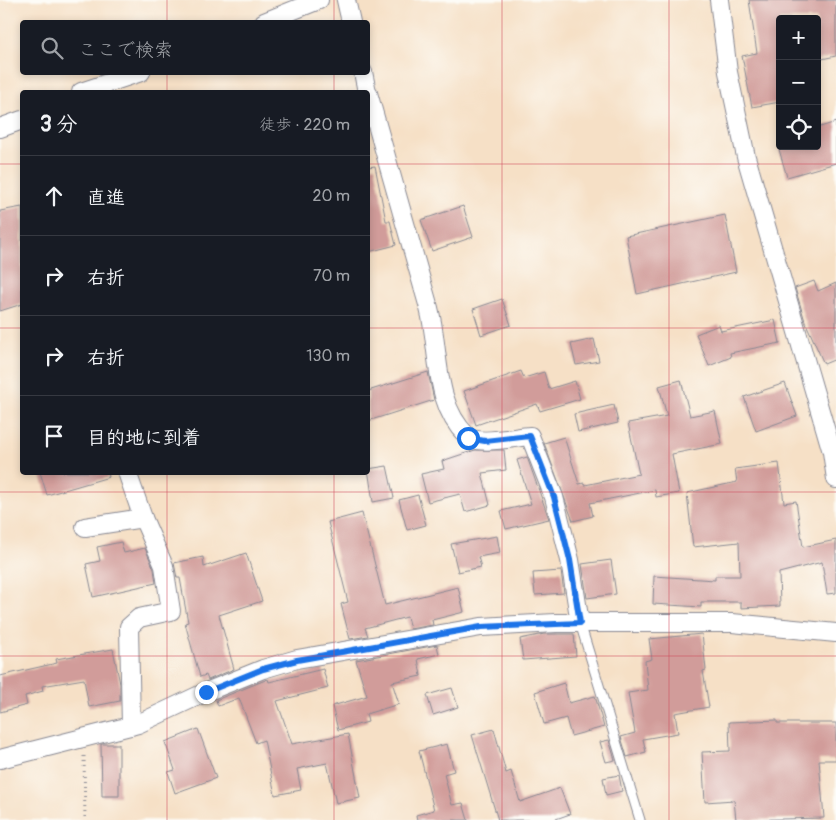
<!DOCTYPE html>
<html lang="ja">
<meta charset="utf-8">
<style>
:root{--surface:#171b24;--page:#242831;--text:#f1f3f6;--muted:#9ea1a6;--line:#363941}
body{margin:0;font-family:Pangolin,"Klee One",sans-serif;background:var(--page);color:var(--text)}
.controls{position:absolute;right:15px;top:15px;display:grid;overflow:hidden;border-radius:5px;box-shadow:0 2px 8px #0003}
.controls button{width:45px;height:45px;display:grid;place-items:center;padding:0;border:0;border-bottom:1px solid var(--line);background:var(--surface);color:var(--text);font:25px sans-serif}
.stop{position:absolute;width:15px;height:15px;margin:-11px;border:4px solid #1a73e8;border-radius:50%;background:#fff}
.stop.end{background:#1a73e8;border-color:#fff;box-shadow:0 1px 5px #0008}
.list{margin:0;padding:0;list-style:none}
h2{display:flex;justify-content:space-between;align-items:center;height:65px;margin:0;padding:0 20px;font-size:21px}
h2 small{font-size:16px;font-weight:400;color:var(--muted)}
.list li{display:grid;grid-template-columns:32px 1fr auto;gap:15px;align-items:center;box-sizing:border-box;height:80px;padding:0 20px;border-top:1px solid var(--line)}
.list b{display:block;font-size:19px;white-space:nowrap}
.list em{font-size:16px;font-style:normal;color:var(--muted)}
.icon{flex:none;width:28px;height:28px;fill:none;stroke:currentColor;stroke-width:2;stroke-linecap:round;stroke-linejoin:round}
.map{position:relative;flex:none;width:836px;height:820px;overflow:hidden}
.search{position:absolute;background:var(--surface);box-shadow:0 2px 8px #0003;left:20px;top:20px;width:350px;height:55px;display:flex;align-items:center;gap:12px;box-sizing:border-box;padding:0 18px;border-radius:5px;color:var(--muted);font-size:19px}
.panel{position:absolute;background:var(--surface);box-shadow:0 2px 8px #0003;left:20px;top:90px;width:350px;height:385px;border-radius:5px}
.map>svg:first-child{display:block}
.building{fill:#d19c9a}
.lines{fill:none;stroke-linecap:round;stroke-linejoin:round}
.lane-casing{stroke:#888892;stroke-width:11}
.street-casing{stroke:#888892;stroke-width:20}
.path{stroke:#888892;stroke-width:3;stroke-dasharray:1 4;stroke-linecap:butt}
.lane{stroke:#fff;stroke-width:9}
.street{stroke:#fff;stroke-width:18}
.route{stroke:#1a73e8;stroke-width:6}
.grid{fill:none;stroke:#d1495b;stroke-width:1;stroke-opacity:0.55}
</style>
<div class="map">
<svg width="836" height="820" viewBox="0 0 836 820">
<rect width="100%" height="100%" fill="#fdfcf7"/>
<filter id="ink" filterUnits="userSpaceOnUse"><feTurbulence type="fractalNoise" baseFrequency=".02" numOctaves="2"/><feDisplacementMap in="SourceGraphic" scale="10" xChannelSelector="R" yChannelSelector="G"/><feConvolveMatrix kernelMatrix="1 2 1 2 8 2 1 2 1" color-interpolation-filters="sRGB"/></filter>
<filter id="wash" filterUnits="userSpaceOnUse"><feTurbulence type="fractalNoise" baseFrequency=".0096" numOctaves="4" result="noise"/><feDisplacementMap in="SourceGraphic" scale="20" xChannelSelector="R" yChannelSelector="G"/><feGaussianBlur stdDeviation="1.12" result="paint"/><feColorMatrix in="noise" values="0 0 0 0 0 0 0 0 0 0 0 0 0 0 0 0 0 1.4 0 .05"/><feComposite in="paint" operator="in"/></filter>
<g filter="url(#wash)">
<rect width="100%" height="100%" fill="#f6e0c6"/>
<g id="blocks">
<!-- building -->
<g class="building">
<path d="M749 0H836V56L817 60V19H780V102L752 107 742 56 757 53Z"/>
<path d="M836 122V163L787 177 778 146H817V128Z"/>
<path d="M375 166 386 221H390L396 245 368 252V167Z"/>
<path d="M463 206 473 237 432 251 421 220Z"/>
<path d="M22 207V304L0 311V211Z"/>
<path d="M725 215 736 272 637 294 626 236Z"/>
<path d="M814 281 818 291 836 283V359L824 364 805 321 795 288Z"/>
<path d="M502 299 511 325 481 335 473 309Z"/>
<path d="M775 320 780 343 730 353 731 357 709 366 696 334 719 325 721 331Z"/>
<path d="M594 339 599 361 576 365 571 344Z"/>
<path d="M521 371 524 378 544 372 549 389 575 381 580 399 540 411 537 404 476 425 464 391Z"/>
<path d="M428 372 434 400 368 421V391Z"/>
<path d="M681 380 690 416 715 411 722 444 672 454 679 493 656 497 655 490 590 503 593 516 573 521 544 443 564 437 579 484 584 483 585 485 639 474 628 423 667 416 659 386Z"/>
<path d="M785 383 797 416 756 431 744 397Z"/>
<path d="M614 405 618 423 578 432 574 414Z"/>
<path d="M475 450H504L506 470 482 473 490 505 465 512 460 494 428 502 421 474 444 469 442 461Z"/>
<path d="M527 457 549 519 506 529 501 511 531 504 517 460Z"/>
<path d="M779 463 784 503 796 501 803 547 836 540V593L827 594 822 562 779 573 780 606 741 608V602H701V607L653 604 654 576 715 580V576H740L739 542 693 547 687 493 737 482 735 469Z"/>
<path d="M387 466 394 498 373 502 368 469Z"/>
<path d="M40 472H108L109 477 47 495Z"/>
<path d="M418 495 426 525 407 530 399 500Z"/>
<path d="M362 513 385 605 458 587 464 612 432 620 433 625 410 629 407 617 365 628 368 636 350 639 341 604 348 602 328 522Z"/>
<path d="M497 536 500 553 478 557 481 567 458 572 451 544Z"/>
<path d="M121 542 124 553 145 548 154 569 156 583 93 597 86 564 100 561 97 547Z"/>
<path d="M246 553 262 601 219 615 234 669 208 680 206 675 200 677 185 623 188 622 180 578H177L174 563 203 557 204 567Z"/>
<path d="M611 560 616 594 587 598 582 564Z"/>
<path d="M561 571 564 593 535 595 533 573Z"/>
<path d="M544 634H574L576 656 523 660 520 639Z"/>
<path d="M702 634 706 670 703 671 709 707 675 713 678 733 643 739 646 752 627 757 621 737 635 733 628 693 648 690 645 661 652 659 649 639Z"/>
<path d="M437 645 439 654 418 659 421 676 392 682 399 704 366 714 368 722 338 730 332 706 367 696 356 660Z"/>
<path d="M113 649 120 684V701L89 707 84 679 42 686 43 691 25 696 27 705 0 712V676L57 663 56 659Z"/>
<path d="M323 669 328 688 277 701 292 744 348 734 360 798 336 803 327 763 297 769 301 790 275 795 264 740 256 743 239 698 218 706 216 700 268 679 269 682Z"/>
<path d="M564 683 569 703 595 696 604 727 571 736 566 718 544 724 535 692Z"/>
<path d="M452 688 458 707 433 715 427 695Z"/>
<path d="M777 720V723H836V760H819L824 818 736 820 734 800 705 802 702 752 730 751 729 722Z"/>
<path d="M198 729 216 778 175 793 168 772 175 770 165 742Z"/>
<path d="M494 729 506 773 511 771 520 802 560 788 570 814 553 820H498L472 735Z"/>
<path d="M609 740 615 760 606 762 600 742Z"/>
<path d="M101 744H119V796H102Z"/>
<path d="M447 744 454 771 444 774 452 805 463 803 468 820H417L416 815 434 810 419 751Z"/>
<path d="M619 775 622 791 606 795 603 778Z"/>
</g>
</g>
</g>
<g filter="url(#ink)">
<use href="#blocks" fill-opacity="0" stroke="#888892" stroke-width="1"/>
<g class="lines">
<!-- lane casing -->
<g class="lane-casing">
<path id="lane" d="M580 623 640 820"/>
</g>
<!-- street casing -->
<g class="street-casing">
<g id="street">
<path d="M346 0 351 22"/>
<path d="M719 0 728 72 746 157 832 452 836 479"/>
<path d="M264 22 319 0"/>
<path d="M363 72 367 92"/>
<path d="M81 92 141 72"/>
<path d="M368 93C388 165 409 236 429 308 440 350 433 403 467 436 478 446 515 437 530 436L554 497 570 560 580 623"/>
<path d="M0 128 22 120"/>
<path d="M127 472 143 518"/>
<path d="M85 527 143 518 164 566 171 611 139 618 129 627 131 726"/>
<path d="M0 759 138 724 206 692 263 669 297 659 481 627 556 623H732L836 633"/>
</g>
</g>
<!-- path -->
<path class="path" d="M84 756 85 820"/>
<!-- lane -->
<use href="#lane" class="lane"/>
<!-- street -->
<use href="#street" class="street"/>
</g>
</g>
<g class="lines" filter="url(#ink)">
<!-- route -->
<path class="route" d="M206 692 263 669 297 660 481 627 580 623 570 560 554 497 530 436 485 441 468 438"/>
</g>
<!-- grid -->
<path class="grid" d="M167 0V22M334 0V22M502 0V820M669 0V820M167 72V92M334 72V92M0 164H22M368 164H836M0 328H22M368 328H836M167 472V820M334 472V820M0 492H836M0 656H836"/>
</svg>
<div class="controls">
<button>+</button>
<button>−</button>
<button><svg class="icon" aria-label="locate" viewBox="0 0 24 24"><circle cx="12" cy="12" r="6"/><path d="M12 2v4M12 18v4M2 12h4M18 12h4"/></svg></button>
</div>
<div class="stop" style="left:468px;top:438px"></div>
<div class="stop end" style="left:206px;top:692px"></div>
<div class="search"><svg class="icon" aria-label="search" viewBox="0 0 24 24"><circle cx="10" cy="10" r="6"/><path d="M15 15l6 6"/></svg>ここで検索</div>
<section class="panel">
<h2>3 分<small>徒歩 · 220 m</small></h2>
<ul class="list">
<li><svg class="icon" aria-label="ahead" viewBox="0 0 24 24"><path d="M12 20V5M6 11l6-6 6 6"/></svg><div><b>直進</b></div><em>20 m</em></li>
<li><svg class="icon" aria-label="right" viewBox="0 0 24 24"><path d="M7 20v-9h11M14 6l5 5-5 5"/></svg><div><b>右折</b></div><em>70 m</em></li>
<li><svg class="icon" aria-label="right" viewBox="0 0 24 24"><path d="M7 20v-9h11M14 6l5 5-5 5"/></svg><div><b>右折</b></div><em>130 m</em></li>
<li><svg class="icon" aria-label="arrive" viewBox="0 0 24 24"><path d="M6 21V4h12l-3 4 3 4H6"/></svg><div><b>目的地に到着</b></div></li>
</ul>
</section>
</div>
